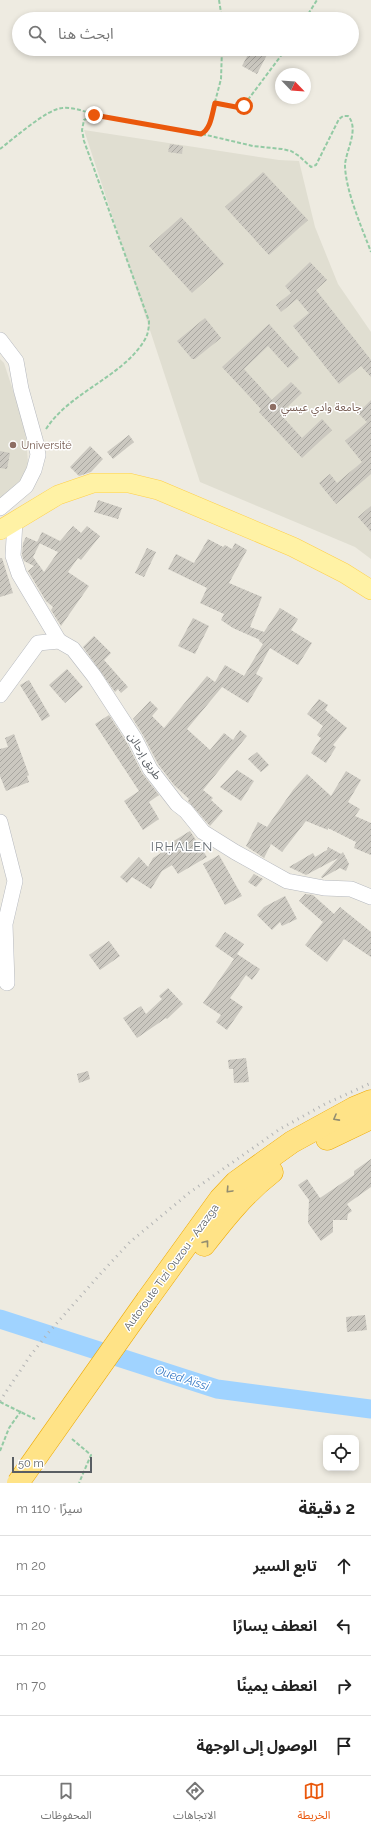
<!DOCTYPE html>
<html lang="ar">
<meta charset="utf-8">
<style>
:root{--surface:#fff;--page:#f2f2f2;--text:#222;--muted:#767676;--line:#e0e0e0;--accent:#ea580c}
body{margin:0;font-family:Raleway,"Noto Sans Arabic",sans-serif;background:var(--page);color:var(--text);direction:rtl}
.controls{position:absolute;right:12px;bottom:12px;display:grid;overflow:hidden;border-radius:8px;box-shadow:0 2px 6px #0003}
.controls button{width:36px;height:36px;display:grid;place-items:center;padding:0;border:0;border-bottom:1px solid var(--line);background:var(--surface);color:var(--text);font:20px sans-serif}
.compass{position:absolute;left:275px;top:68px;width:36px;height:36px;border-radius:50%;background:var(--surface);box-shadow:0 2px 6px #0003;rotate:115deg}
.scale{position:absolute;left:12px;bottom:10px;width:80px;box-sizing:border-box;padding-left:4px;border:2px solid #595e63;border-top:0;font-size:11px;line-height:14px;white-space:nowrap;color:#595e63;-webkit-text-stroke:3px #fff;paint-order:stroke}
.stop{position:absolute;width:12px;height:12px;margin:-9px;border:3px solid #ea580c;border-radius:50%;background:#fff}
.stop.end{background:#ea580c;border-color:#fff;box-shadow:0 1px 4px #0008}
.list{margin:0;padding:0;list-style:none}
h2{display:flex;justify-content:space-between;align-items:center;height:52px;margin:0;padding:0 16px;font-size:17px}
h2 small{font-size:13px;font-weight:400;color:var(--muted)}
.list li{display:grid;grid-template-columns:26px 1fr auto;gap:12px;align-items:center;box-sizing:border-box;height:60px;padding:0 16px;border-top:1px solid var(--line)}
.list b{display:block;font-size:15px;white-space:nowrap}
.list em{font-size:13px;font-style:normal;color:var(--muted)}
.icon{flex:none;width:22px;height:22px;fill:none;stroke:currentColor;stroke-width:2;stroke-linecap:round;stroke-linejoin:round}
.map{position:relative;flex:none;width:371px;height:1483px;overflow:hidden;direction:ltr}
.search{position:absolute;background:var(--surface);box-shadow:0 2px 6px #0003;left:12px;right:12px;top:12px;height:44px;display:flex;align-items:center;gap:10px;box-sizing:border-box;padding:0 14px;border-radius:22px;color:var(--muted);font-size:15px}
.sheet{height:292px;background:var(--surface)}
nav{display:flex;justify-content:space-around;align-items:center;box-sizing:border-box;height:56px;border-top:1px solid var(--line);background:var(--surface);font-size:11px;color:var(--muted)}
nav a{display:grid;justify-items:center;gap:2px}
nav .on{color:var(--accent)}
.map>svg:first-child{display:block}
.education{fill:#e0ded1}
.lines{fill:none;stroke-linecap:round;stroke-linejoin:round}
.river{stroke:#a0d3ff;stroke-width:19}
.building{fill:url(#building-hatch)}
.minor-casing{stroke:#b6b9bf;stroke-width:16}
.major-casing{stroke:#ffd049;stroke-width:20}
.highway-casing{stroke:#efaa00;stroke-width:23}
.path{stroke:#93caa4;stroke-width:2;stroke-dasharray:4 2;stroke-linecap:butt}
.minor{stroke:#fff;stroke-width:15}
.major{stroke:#fff2a5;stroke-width:19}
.highway{stroke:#ffe387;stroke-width:22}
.rail{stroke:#b3b4b4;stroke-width:3;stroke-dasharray:1 5;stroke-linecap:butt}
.highway-bridge-casing{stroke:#efaa00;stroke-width:23;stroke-linecap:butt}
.highway-bridge{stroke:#ffe387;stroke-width:22}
.oneway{stroke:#938d70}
.route{stroke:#ea580c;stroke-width:5}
.education-dot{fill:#8d6e63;stroke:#fff;stroke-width:1.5}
.labels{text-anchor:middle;stroke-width:3;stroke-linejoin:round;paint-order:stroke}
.education-label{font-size:11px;fill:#785e54;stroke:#fff;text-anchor:start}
.street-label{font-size:11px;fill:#595e63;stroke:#fff}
.water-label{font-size:12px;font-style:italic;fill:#3578c5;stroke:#fff}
.quarter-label{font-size:13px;letter-spacing:1px;fill:#6a7076;stroke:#fff}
</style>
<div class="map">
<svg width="371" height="1483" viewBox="0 0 371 1483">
<defs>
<pattern id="building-hatch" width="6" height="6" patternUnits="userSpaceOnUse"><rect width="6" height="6" fill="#cbc8c0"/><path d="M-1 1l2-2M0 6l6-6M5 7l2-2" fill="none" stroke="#a8a6a0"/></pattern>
</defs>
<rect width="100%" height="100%" fill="#eeebe1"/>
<!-- education -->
<g class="education">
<path d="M84 130 279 160 299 161 315 227 338 284 371 332V559L355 547 200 482Z"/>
<path d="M0 359 4 363 25 427 28 463 20 488 0 502Z"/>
</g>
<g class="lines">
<!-- river -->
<path class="river" d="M0 1319 217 1389 371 1409"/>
</g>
<!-- building -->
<g class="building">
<path d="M251 49H270L257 74 242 66Z"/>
<path d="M170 144 183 146 182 154 168 152Z"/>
<path d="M263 172 308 220 269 255 225 207Z"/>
<path d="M181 217 224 264 192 293 149 246Z"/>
<path d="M310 262 327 280 316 290 371 360V377L361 366 339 384 293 326 309 313 297 299 281 312 276 305 291 293 285 286Z"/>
<path d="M205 318 221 338 195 359H192L177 341Z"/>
<path d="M269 324 299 358 288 368 268 346 244 369 272 400 291 382 302 393 280 414 302 438 322 419 332 430 302 458 259 412 261 409 222 367Z"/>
<path d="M371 400V474L336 504 319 483 330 474 337 483 362 462 345 441 367 422 358 413Z"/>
<path d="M129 435 134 442 113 459 107 452Z"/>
<path d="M90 446 103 459 91 472 79 476 70 467Z"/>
<path d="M0 451 10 453 7 469 0 468Z"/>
<path d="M98 500 122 508 118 519 94 512Z"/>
<path d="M371 506V532L358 517Z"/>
<path d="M73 526 81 533 87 526 100 536 81 560 78 558 68 572 89 586 61 626 51 610 53 607 46 601 28 571 34 566 24 561 22 555 23 543 26 537 40 543 33 557 44 572 58 552 37 542 42 532 60 541Z"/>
<path d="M208 539 223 547 225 545 232 549 235 543 247 550 229 583 262 597 250 627 264 632 280 608 298 619 291 630 312 643 298 665 270 648 256 674 263 678 248 703 222 687 187 729 210 750 224 733 233 740 240 730 247 736 203 790 213 798 211 800 223 811 210 826 188 801 189 799 174 785 158 764 143 735 133 719 150 701 158 709 152 716 164 728 207 676 215 682 225 665 244 676 263 644 259 641 260 640 233 628 221 620 224 614 200 603 207 588 168 569 176 554 194 563Z"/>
<path d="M147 548 156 552 144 577 135 573Z"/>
<path d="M0 558H2L13 593 0 597Z"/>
<path d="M193 618 209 626 195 654 178 646Z"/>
<path d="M94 636 111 653 104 660 128 687 121 693 118 689 115 692 83 647Z"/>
<path d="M67 669 83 687 65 703 49 685Z"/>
<path d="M29 680 50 716 42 721 20 685Z"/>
<path d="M319 699 328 705 325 710 347 728 333 745 336 747 326 763 311 753 321 738 317 735 323 726 307 714Z"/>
<path d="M109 715 127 743 142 773 159 795 149 802 159 819 143 830 124 801 139 791 95 724Z"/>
<path d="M14 734 29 775 27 776 29 782 6 791 0 776V749L8 747 5 738Z"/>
<path d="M257 752 269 765 261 772 248 759Z"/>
<path d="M237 770 254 781 241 801 220 787Z"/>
<path d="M346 771 361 780 348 802 360 809 355 816 371 823V855L354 848 356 842 328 828V830L306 821 282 852 271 844 264 858 246 846 258 822 267 827 293 790 307 774 331 796Z"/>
<path d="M190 831 207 857 178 874 172 865 162 871 151 889 132 877 127 883 120 877 139 857 148 867 153 858 174 845 172 842Z"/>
<path d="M328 847 341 854 343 852 349 864 346 871 340 868 322 878 321 877 338 858 306 875 289 867 313 853 315 857 327 850Z"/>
<path d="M219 855 242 896 225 905 203 864Z"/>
<path d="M254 874 263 879 256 887 248 882Z"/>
<path d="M305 894 313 895 334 914 340 907 371 932V957L344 939 327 962 305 945 323 922 299 901Z"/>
<path d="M285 896 297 919 282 926 280 922 272 930 257 915 264 907Z"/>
<path d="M225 932 244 944 237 954 260 969 252 980 246 975 230 998 243 1007 227 1030 216 1022 221 1015 203 1003 234 959 215 946Z"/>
<path d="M109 941 120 956 100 970 89 955Z"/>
<path d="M168 988 183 1004 167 1019 166 1018 137 1038 123 1018 141 1006 146 1014 162 999 159 996Z"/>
<path d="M246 1058 249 1082 234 1083 233 1069H229L228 1060Z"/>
<path d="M88 1071 90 1079 79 1083 77 1074Z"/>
<path d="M371 1159V1187L347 1204 352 1211 348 1214 347 1220H333V1232L321 1241 308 1223 309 1200 298 1185 307 1179 320 1198 354 1175V1171Z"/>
<path d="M365 1315 367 1330 347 1332 346 1317Z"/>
</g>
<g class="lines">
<!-- minor casing -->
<g class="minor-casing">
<g id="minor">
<path d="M0 340 16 361 21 389 36 443 38 455 34 470 26 486 0 508"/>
<path d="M15 521 13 556 19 574 59 641"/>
<path d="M0 695 38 643 59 641 73 649 94 676 135 739 150 769 177 804 186 811 203 832 235 852 287 881 324 888 351 889 371 897"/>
<path d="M0 822 15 881 5 924 7 983"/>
</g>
</g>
<!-- major casing -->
<g class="major-casing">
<path id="major" d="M0 530 58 495 93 483H129L158 490 293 547 344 573 371 590"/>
</g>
<!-- highway casing -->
<g class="highway-casing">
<g id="highway">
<path d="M327 1139 371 1118"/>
<path d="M204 1245C225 1218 245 1193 272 1172"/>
<path d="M147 1300 220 1199 236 1182 292 1142 354 1108 371 1101"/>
</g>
</g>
<!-- path -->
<g class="path">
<path d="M219 0 222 19"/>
<path d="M305 19 317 0"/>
<path d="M215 103 236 107 244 105 286 49"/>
<path d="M202 134 253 146 282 149 291 151 299 156 311 167 316 165 339 119 343 116H348C360 129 345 152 345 166 346 192 362 228 371 252"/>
<path d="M0 149C13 139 47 109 62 108 73 107 83 111 93 114"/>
<path d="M46 429C70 392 122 377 144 341 148 335 149 328 149 321L84 141 82 130 84 120 94 115 201 134 205 132 209 125 221 79 222 49"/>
<path d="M0 1402 35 1419"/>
<path d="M72 1439 91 1455 79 1483"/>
<path d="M0 1451 9 1428 21 1411"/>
</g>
<!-- minor -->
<use href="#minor" class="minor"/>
<!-- major -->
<use href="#major" class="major"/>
<!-- highway -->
<use href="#highway" class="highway"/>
<!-- rail -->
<path class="rail" d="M0 1401 30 1356 49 1332 103 1271 130 1242 189 1193 280 1129 325 1104 371 1083"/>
<!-- highway-bridge casing -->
<g class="highway-bridge-casing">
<path id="highway-bridge" d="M18 1483 147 1300"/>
</g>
<!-- highway-bridge -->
<use href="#highway-bridge" class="highway-bridge"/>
</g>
<!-- one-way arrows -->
<defs><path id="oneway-chevron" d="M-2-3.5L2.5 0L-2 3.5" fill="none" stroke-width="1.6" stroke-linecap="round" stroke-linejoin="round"/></defs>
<g class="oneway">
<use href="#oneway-chevron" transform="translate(336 1118) rotate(151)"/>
<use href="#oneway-chevron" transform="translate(229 1190) rotate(133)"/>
<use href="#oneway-chevron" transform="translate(206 1243) rotate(-52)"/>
</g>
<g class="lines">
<!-- route -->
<path class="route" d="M94 115 201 134C211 129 212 114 215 103L236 107 244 106"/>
</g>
<!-- markers -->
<g class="education-dot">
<circle cx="273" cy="407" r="4"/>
<circle cx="13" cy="445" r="4"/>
</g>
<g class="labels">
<!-- education labels -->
<g class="education-label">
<text x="281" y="411">جامعة وادي عيسي</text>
<text x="21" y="449">Université</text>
</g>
<!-- street labels -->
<g class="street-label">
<text transform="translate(145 756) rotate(58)" y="4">طريق إرحالن</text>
<text transform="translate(171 1267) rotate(-54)" y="4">Autoroute Tizi Ouzou - Azazga</text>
</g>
<!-- water labels -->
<g class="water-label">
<text transform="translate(182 1378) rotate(18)" y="4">Oued Aïssi</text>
</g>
<!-- quarter labels -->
<g class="quarter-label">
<text x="182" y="851">IRḤALEN</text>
</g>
</g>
</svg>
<div class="controls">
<button><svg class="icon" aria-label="locate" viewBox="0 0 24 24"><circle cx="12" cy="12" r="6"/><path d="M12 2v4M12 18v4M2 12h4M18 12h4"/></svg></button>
</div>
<svg class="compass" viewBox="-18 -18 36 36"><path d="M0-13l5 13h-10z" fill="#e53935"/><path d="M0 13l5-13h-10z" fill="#767676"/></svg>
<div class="scale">50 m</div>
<div class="stop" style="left:244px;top:106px"></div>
<div class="stop end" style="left:94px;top:115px"></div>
<div class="search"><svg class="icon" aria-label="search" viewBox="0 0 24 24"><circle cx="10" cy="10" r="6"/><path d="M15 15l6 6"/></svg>ابحث هنا</div>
</div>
<section class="sheet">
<h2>2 دقيقة<small>سيرًا · 110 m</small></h2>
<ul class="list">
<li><svg class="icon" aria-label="ahead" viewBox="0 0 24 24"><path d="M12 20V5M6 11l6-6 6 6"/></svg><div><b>تابع السير</b></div><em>20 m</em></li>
<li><svg class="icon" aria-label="left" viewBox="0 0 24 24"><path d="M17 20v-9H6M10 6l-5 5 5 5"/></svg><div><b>انعطف يسارًا</b></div><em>20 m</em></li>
<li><svg class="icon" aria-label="right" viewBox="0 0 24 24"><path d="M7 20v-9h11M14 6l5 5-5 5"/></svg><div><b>انعطف يمينًا</b></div><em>70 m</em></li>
<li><svg class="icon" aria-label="arrive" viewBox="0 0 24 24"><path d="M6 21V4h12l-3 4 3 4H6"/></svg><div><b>الوصول إلى الوجهة</b></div></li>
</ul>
</section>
<nav>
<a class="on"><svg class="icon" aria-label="map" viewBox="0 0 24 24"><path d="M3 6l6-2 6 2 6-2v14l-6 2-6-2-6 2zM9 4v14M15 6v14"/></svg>الخريطة</a>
<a><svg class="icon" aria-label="directions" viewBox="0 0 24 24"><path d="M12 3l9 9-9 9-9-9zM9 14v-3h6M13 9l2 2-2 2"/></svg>الاتجاهات</a>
<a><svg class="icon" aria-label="saved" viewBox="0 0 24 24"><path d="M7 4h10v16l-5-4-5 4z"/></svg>المحفوظات</a>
</nav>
